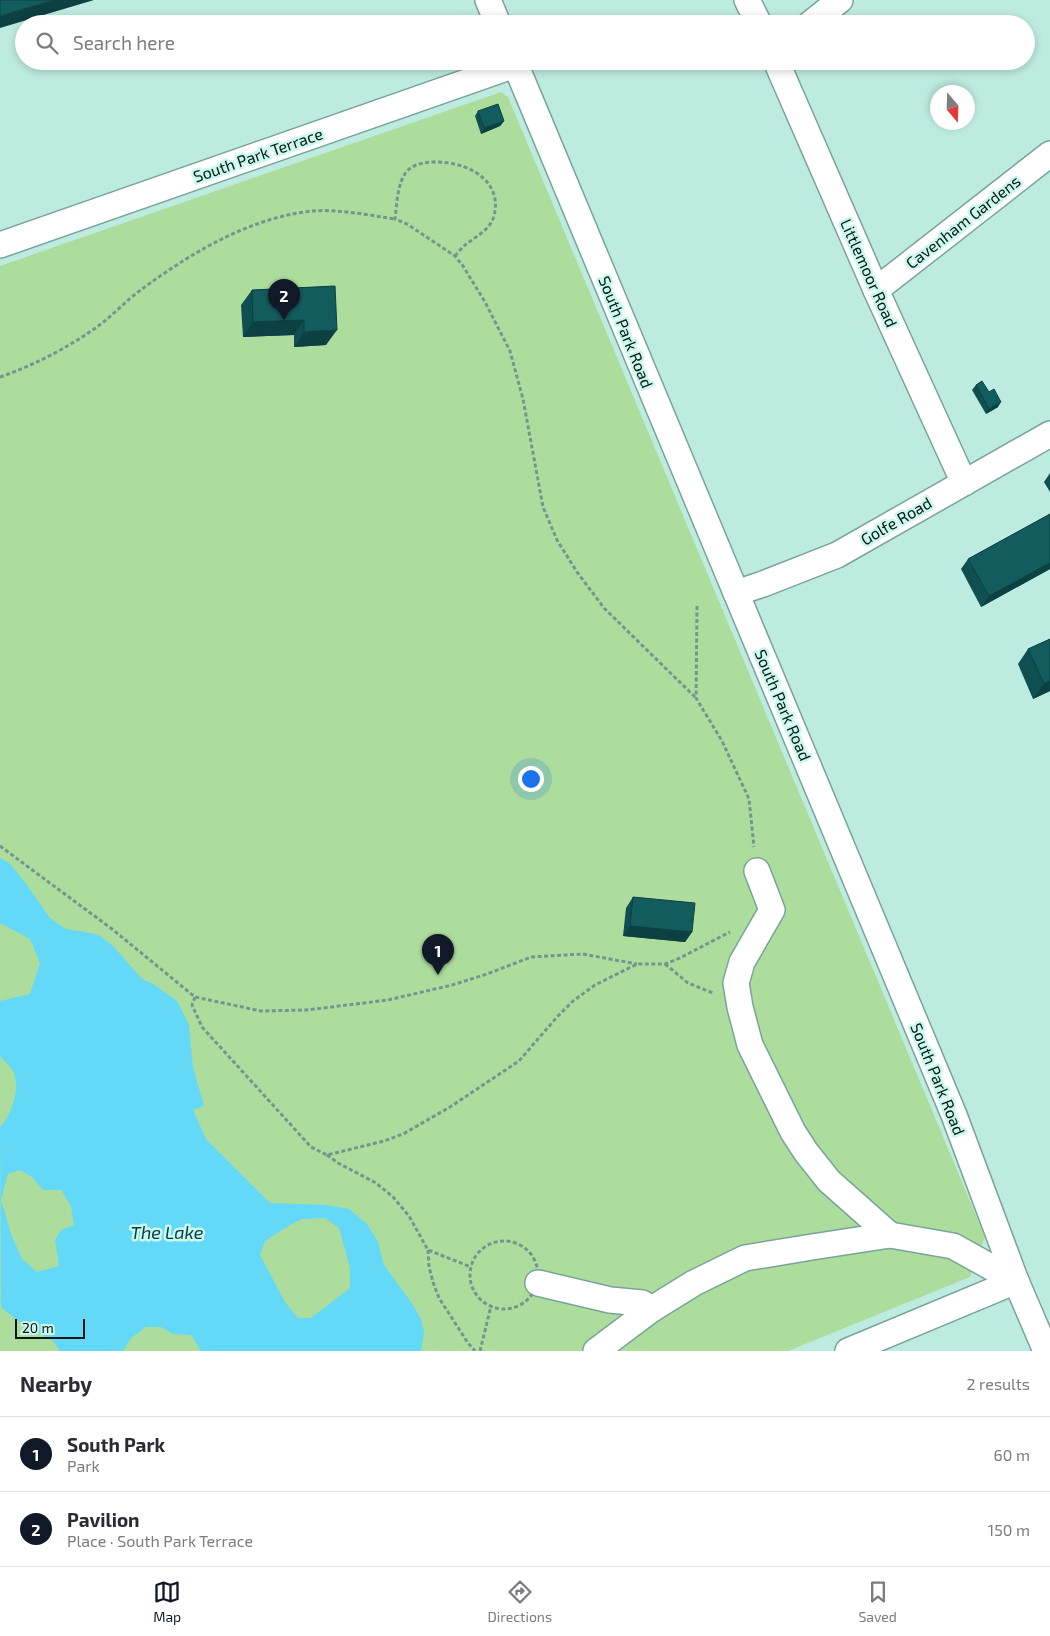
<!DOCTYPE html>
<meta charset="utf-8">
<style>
:root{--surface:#fff;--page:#f2f2f3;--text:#2b2b33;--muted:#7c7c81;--line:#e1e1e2;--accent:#111827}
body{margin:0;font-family:"Exo 2",sans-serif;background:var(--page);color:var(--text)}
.compass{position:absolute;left:930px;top:85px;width:45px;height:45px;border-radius:50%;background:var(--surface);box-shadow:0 2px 8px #0003;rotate:161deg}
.scale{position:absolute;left:15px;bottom:12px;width:70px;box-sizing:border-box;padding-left:5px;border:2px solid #061714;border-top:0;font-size:14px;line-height:18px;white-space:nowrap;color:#061714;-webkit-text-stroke:4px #cbf8ed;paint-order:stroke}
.you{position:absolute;left:530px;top:778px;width:18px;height:18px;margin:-12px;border:4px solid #fff;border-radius:50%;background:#1a73e8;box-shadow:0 0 0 8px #1a73e833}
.badge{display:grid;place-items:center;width:32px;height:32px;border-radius:50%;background:var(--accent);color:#fff;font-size:16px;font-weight:700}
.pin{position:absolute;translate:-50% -41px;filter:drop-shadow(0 1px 2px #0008)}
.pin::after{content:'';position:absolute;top:26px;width:18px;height:15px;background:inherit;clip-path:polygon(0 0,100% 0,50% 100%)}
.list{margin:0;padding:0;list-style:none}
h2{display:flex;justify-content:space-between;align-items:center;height:65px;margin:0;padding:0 20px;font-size:21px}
h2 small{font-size:16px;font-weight:400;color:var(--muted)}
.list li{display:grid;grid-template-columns:32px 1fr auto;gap:15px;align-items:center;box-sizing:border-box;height:75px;padding:0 20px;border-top:1px solid var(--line)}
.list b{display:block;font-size:19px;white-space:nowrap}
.list p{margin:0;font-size:16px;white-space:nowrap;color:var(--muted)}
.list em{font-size:16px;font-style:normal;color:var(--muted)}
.icon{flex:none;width:28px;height:28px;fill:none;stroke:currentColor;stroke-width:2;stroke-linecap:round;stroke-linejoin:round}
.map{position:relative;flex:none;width:1050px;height:1351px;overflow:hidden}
.search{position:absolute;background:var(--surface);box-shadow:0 2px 8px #0003;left:15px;right:15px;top:15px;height:55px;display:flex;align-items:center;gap:12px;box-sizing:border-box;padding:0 18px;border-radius:28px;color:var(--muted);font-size:19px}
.sheet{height:215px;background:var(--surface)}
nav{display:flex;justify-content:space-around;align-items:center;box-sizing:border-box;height:70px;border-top:1px solid var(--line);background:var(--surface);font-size:14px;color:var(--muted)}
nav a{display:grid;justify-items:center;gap:2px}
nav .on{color:var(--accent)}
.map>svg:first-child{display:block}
.green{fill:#addd9d}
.water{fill:#63d8f7;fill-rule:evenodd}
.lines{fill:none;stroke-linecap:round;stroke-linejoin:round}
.minor-casing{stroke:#79a49a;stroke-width:28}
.path{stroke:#75968f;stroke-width:3;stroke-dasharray:4 2.5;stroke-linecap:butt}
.minor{stroke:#fff;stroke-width:25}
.wall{fill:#0f4f51}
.shaded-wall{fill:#0d4042}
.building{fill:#125c5e;stroke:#0d4042}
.labels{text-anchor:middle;stroke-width:5;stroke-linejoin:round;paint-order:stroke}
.street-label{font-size:16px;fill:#061714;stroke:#cbf8ed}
.water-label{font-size:18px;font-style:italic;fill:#023b48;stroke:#cbf8ed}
</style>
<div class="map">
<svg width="1050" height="1351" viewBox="0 0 1050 1351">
<rect width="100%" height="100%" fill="#beebe0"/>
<!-- green -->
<path class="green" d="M501 92 508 97 985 1237 970 1277 788 1351H0V266Z"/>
<!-- water -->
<path class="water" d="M0 858 9 863 24 881 50 918 66 929 80 931 99 935 113 946 142 979 153 984 177 1001 189 1025 193 1067 204 1106 193 1110 206 1139 270 1203 326 1205 349 1209 367 1224 378 1242 384 1265 411 1302 421 1319 424 1333 421 1351H201L191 1335 173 1334 161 1327H146L131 1338 123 1351H60L52 1340 23 1325 1 1307 0 1127C12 1114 21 1088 13 1071 11 1066 4 1061 0 1056V1001L30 994 40 963 30 939 0 923ZM20 1170 32 1177 43 1190H61L71 1206 74 1225 61 1230 55 1240 59 1266 37 1272 22 1259 11 1234 1 1200 8 1174ZM325 1218 339 1228 350 1268V1288L311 1318H298L285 1302 260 1255 265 1241 290 1225 302 1219Z"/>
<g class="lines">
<!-- minor casing -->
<g class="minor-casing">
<g id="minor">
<path d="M488 0 498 24"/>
<path d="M747 0 759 24"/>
<path d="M810 24 840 0"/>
<path d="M514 61 954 1115 1016 1281 1046 1351"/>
<path d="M776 61 876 290 964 483"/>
<path d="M0 245 515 65"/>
<path d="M876 290 1050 154"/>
<path d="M736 593 763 584 837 555 1050 434"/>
<path d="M757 871 772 910 742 962 736 983 740 1007 750 1045 793 1132 806 1152 829 1181 890 1235"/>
<path d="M538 1283 610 1300 642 1303 652 1309"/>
<path d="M596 1351 652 1309 694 1283 745 1258 812 1247 890 1235 953 1246 1016 1281"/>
<path d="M848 1351 1016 1281"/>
</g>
</g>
<!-- path -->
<g class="path">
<path d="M455 256C458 252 462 248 465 245 475 237 488 231 493 219 507 177 458 157 424 163 418 164 412 166 407 171 397 183 397 204 395 219L407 224 455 256 463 266 485 302 510 351 523 399 543 507 557 540 577 572 604 608 696 698"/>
<path d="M0 377C33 366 73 345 101 324 114 314 125 302 138 292 189 254 248 218 312 211 339 209 368 215 395 219"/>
<path d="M697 606 696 698 722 741 749 799 754 847"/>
<path d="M0 846 112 929 195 997 261 1011 307 1010 388 1000 452 985 487 974 531 957 583 954 637 964"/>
<path d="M665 964 688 983 713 993"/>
<path d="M195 997 192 1005 202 1027 311 1147 327 1155 384 1141 403 1134 450 1107 519 1061 557 1017 573 1001 595 985 637 964H665L680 958 730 932"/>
<path d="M327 1155 338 1163 376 1183 393 1197 409 1216 428 1250 471 1267"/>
<circle cx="504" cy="1275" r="34"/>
<path d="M428 1250 429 1267 433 1282 439 1298 468 1343 475 1351"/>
<path d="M480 1351 491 1306"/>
</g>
<!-- minor -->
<use href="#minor" class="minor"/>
</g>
<!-- wall -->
<g class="wall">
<path d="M478 111 504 121 500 126 481 134 475 116Z"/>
<path d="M335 286 326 345 294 347V335L243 337 241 305 252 290Z"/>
<path d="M976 385 998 407 986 414 972 390Z"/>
<path d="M1050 473V492L1044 482Z"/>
<path d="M1050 514V569L981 607 961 569 968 559Z"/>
<path d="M1050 639V691L1033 699 1018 664 1028 649Z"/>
<path d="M633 897 692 932 685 942 623 936 626 908Z"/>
</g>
<!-- shaded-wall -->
<g class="shaded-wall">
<path d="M54 0H94L0 28V16Z"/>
<path d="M504 121 500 126 481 134 484 128Z"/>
<path d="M304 320 294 335 243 337 253 322Z"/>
<path d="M337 330 326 345 294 347 304 332Z"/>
<path d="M1001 402 998 407 986 414 989 409Z"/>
<path d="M1050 563V569L981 607 989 596Z"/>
<path d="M1050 681V691L1033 699 1044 684Z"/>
<path d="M630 926 692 932 685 942 623 936Z"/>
</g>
<!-- building -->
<g class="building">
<path d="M0 0H54L0 16Z"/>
<path d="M498 104 504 121 484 128 478 111Z"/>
<path d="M335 286 337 330 304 332V320L253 322 252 290Z"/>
<path d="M982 381 989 392 994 389 1001 402 989 409 976 385Z"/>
<path d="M1050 514V563L989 596 968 559Z"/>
<path d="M1050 639V681L1044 684 1028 649Z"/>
<path d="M633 897 695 903 692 932 630 926Z"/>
</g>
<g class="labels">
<!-- street labels -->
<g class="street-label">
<text transform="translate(258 155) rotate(-19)" y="6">South Park Terrace</text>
<text transform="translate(963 222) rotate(-38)" y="6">Cavenham Gardens</text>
<text transform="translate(869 273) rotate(66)" y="6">Littlemoor Road</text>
<text transform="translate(626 332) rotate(68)" y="6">South Park Road</text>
<text transform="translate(896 521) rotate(-30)" y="6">Golfe Road</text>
<text transform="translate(783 705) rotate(67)" y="6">South Park Road</text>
<text transform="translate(938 1079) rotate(68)" y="6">South Park Road</text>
</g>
<!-- water labels -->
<g class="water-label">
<text x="167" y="1239">The Lake</text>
</g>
</g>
</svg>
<svg class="compass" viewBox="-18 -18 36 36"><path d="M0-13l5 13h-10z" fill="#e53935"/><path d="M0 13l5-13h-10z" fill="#7c7c81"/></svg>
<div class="scale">20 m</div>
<div class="you"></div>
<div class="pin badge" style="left:438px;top:975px">1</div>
<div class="pin badge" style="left:284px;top:320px">2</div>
<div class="search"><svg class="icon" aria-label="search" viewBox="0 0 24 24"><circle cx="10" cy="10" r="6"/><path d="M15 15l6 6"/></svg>Search here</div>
</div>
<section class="sheet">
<h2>Nearby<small>2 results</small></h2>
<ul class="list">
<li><span class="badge">1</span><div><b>South Park</b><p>Park</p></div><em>60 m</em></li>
<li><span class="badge">2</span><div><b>Pavilion</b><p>Place · South Park Terrace</p></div><em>150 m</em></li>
</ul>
</section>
<nav>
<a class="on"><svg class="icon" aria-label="map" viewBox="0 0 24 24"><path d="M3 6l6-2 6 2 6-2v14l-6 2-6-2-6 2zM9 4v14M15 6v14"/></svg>Map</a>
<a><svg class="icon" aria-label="directions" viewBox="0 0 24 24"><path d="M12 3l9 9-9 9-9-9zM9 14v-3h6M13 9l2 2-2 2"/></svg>Directions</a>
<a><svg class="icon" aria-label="saved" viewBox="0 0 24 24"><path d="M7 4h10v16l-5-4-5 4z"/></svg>Saved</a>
</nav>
